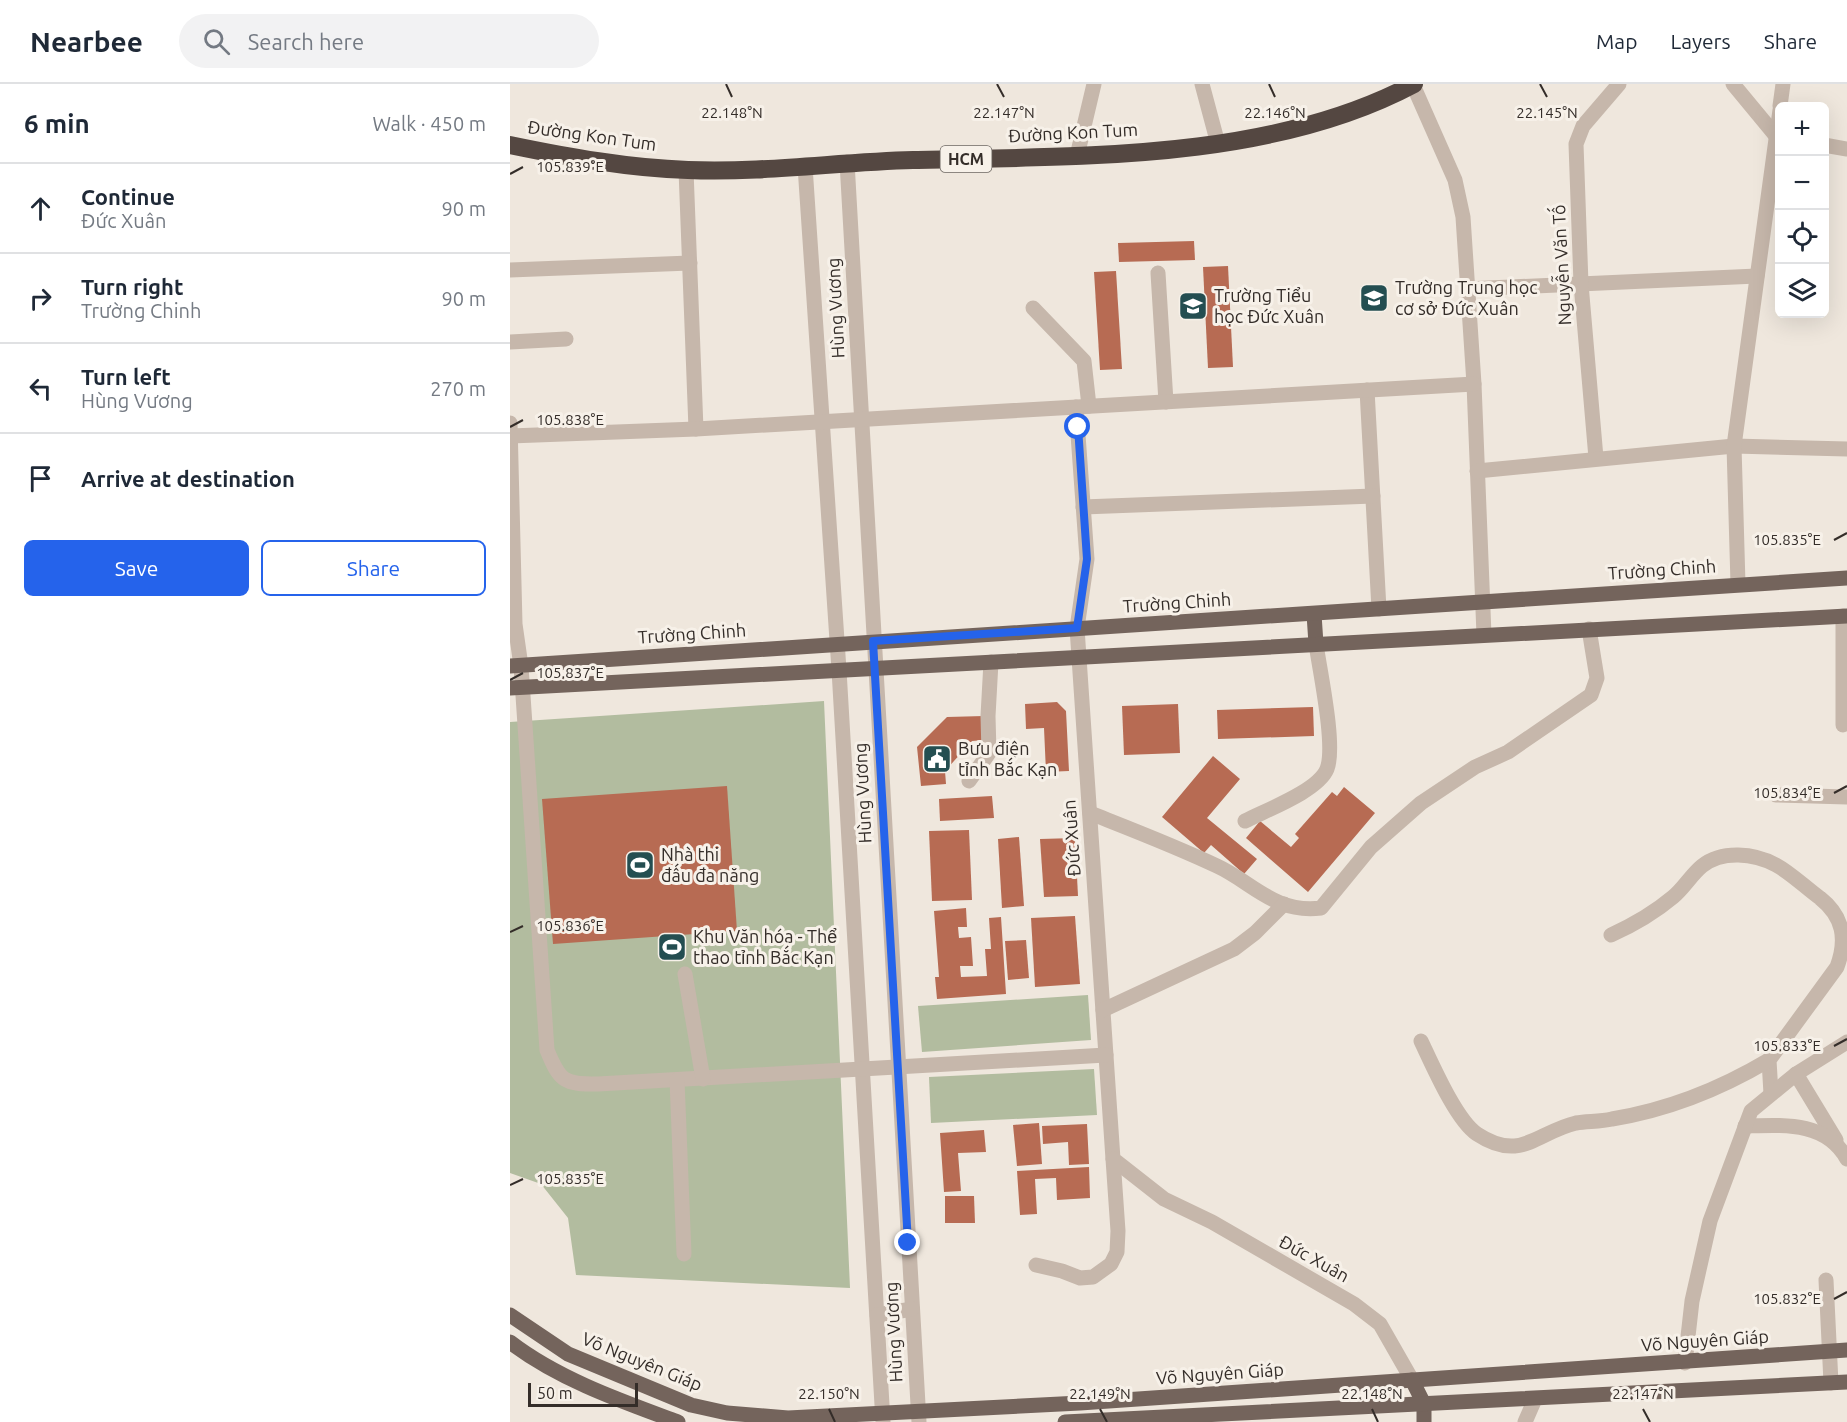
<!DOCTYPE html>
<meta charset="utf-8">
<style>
:root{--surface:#fff;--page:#f2f2f3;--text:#1f2937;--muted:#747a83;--line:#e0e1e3;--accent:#2563eb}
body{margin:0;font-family:Ubuntu,sans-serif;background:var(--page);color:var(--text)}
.controls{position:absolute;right:18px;top:18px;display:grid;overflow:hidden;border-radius:9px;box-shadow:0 6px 24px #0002}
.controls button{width:54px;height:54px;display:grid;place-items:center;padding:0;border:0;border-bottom:2px solid var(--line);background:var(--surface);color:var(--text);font:30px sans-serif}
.scale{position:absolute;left:18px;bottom:15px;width:110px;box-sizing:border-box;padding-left:6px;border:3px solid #342d29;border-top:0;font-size:16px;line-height:21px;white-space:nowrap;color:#342d29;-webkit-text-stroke:4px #f7f1e9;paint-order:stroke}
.stop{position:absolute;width:18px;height:18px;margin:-14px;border:4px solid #2563eb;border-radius:50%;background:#fff}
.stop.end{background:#2563eb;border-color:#fff;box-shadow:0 2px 6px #0008}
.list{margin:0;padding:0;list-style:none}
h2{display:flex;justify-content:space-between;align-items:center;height:78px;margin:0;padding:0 24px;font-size:26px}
h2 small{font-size:20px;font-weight:400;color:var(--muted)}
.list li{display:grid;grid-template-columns:39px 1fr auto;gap:18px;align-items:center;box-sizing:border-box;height:90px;padding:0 24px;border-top:2px solid var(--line)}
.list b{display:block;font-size:22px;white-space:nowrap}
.list p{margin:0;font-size:20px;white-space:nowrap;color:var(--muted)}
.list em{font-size:20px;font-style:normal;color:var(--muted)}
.actions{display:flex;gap:12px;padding:18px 24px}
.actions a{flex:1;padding:14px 0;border:2px solid var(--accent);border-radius:9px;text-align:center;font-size:21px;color:var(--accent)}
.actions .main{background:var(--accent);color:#fff}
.icon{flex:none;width:33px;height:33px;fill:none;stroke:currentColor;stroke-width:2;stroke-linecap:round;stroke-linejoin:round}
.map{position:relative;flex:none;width:1337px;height:1338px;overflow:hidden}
header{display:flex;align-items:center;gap:36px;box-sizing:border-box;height:84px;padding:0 30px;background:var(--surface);border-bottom:2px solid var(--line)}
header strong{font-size:28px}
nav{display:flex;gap:33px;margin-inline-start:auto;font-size:21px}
.search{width:420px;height:54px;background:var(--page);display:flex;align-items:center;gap:15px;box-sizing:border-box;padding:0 21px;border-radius:33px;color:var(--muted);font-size:22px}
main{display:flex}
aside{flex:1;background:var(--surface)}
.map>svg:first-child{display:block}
.green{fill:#b2bc9f}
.building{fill:#b76b53}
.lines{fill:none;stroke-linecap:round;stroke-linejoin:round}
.minor{stroke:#c6b7ab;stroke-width:15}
.major{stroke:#74645c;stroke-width:15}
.highway{stroke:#544741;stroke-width:18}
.route{stroke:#2563eb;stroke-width:8}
.ticks{fill:none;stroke:#342d29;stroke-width:2}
.labels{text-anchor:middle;stroke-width:6;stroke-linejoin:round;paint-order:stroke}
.shield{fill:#f7f1e9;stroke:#6e6863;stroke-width:1.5}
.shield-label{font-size:16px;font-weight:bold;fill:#342d29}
.street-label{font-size:18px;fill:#342d29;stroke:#f7f1e9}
.poi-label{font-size:18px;fill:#342d29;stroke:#f7f1e9;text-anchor:start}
.ticks-label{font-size:15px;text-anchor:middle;fill:#342d29;stroke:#f7f1e9;stroke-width:6;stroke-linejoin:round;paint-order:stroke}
</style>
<header>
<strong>Nearbee</strong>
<div class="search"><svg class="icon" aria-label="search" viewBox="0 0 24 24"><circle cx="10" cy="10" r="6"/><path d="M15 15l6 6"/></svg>Search here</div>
<nav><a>Map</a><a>Layers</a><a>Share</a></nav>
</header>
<main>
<aside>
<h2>6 min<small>Walk · 450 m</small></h2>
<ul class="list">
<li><svg class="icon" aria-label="ahead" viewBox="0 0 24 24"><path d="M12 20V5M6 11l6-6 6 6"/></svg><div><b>Continue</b><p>Đức Xuân</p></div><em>90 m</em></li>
<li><svg class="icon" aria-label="right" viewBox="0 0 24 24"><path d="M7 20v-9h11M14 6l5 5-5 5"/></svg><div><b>Turn right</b><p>Trường Chinh</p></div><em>90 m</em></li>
<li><svg class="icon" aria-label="left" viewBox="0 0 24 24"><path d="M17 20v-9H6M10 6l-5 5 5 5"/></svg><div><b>Turn left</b><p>Hùng Vương</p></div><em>270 m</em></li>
<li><svg class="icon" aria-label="arrive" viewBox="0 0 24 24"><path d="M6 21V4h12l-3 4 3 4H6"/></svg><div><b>Arrive at destination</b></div></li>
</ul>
<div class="actions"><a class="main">Save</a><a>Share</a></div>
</aside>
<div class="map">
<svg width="1337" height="1338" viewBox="0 0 1337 1338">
<rect width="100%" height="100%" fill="#efe7dd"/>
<!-- green -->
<g class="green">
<path d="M314 617 340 1204 66 1191 58 1134 31 1100 0 1089V638Z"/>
<path d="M578 911 581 956 412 968 408 922Z"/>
<path d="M584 985 587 1031 421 1039 419 993Z"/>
</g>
<!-- building -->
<g class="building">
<path d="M684 157 685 176 609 178 608 159Z"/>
<path d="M718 182 723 283 698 284 693 183Z"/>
<path d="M606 187 612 285 590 286 584 188Z"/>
<path d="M547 618 556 627 559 687 536 688 534 644 516 645 515 620Z"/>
<path d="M668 620 670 669 614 671 612 622Z"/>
<path d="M803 623 804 652 708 655 707 626Z"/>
<path d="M474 632 475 656 462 657 435 687 436 700 411 702 407 663 437 633Z"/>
<path d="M703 672 730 695 697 734 747 775 734 790 701 761 694 769 652 733Z"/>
<path d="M217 702 227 847 43 860 32 715Z"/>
<path d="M834 703 865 729 798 808 736 754 750 737 781 763 789 754 785 750 822 708 827 712Z"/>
<path d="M482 712 484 734 430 737 429 715Z"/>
<path d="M459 746 462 816 422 817 419 747Z"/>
<path d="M509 753 514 822 492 824 488 755Z"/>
<path d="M565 754 568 812 534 813 530 755Z"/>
<path d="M456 824 457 843H448L449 854 461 853 463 882H450L451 893 477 892 475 865H481L479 834 491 833 496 910 427 915 425 893H429L424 827Z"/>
<path d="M565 832 570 900 525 903 521 834Z"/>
<path d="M516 856 519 894 498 896 495 857Z"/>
<path d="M529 1039 532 1080 507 1082 503 1041Z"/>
<path d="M577 1040 579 1080 559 1081 558 1058 533 1060 532 1042Z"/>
<path d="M474 1046 476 1068 448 1069 451 1107 434 1108 430 1049Z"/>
<path d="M579 1083 580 1114 547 1116 546 1094 525 1095 527 1130 510 1131 507 1087Z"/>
<path d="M435 1112H464L465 1139H435Z"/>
</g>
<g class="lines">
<!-- minor -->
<g class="minor">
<path d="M692 0 708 60"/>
<path d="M1223 0 1266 52 1270 53"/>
<path d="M903 1 945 96 953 133 964 300 974 551"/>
<path d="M1270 22 1273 0"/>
<path d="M1314 61 1337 65"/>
<path d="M567 72 584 0"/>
<path d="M337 78 409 1338"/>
<path d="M295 82 329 586 373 1338"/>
<path d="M176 86 186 345"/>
<path d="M0 186 180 179"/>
<path d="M648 189 656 318"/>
<path d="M957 205 1247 192"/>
<path d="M523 224 574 277 579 322"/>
<path d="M0 258 56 255"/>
<path d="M857 306 869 525"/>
<path d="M566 323 577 475 567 544 603 1075 654 1115 702 1138 844 1220 870 1240 902 1296"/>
<path d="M0 339 5 540 11 582 37 966C50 998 54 1000 88 1000L596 971"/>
<path d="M0 352 186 345 964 300"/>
<path d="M1086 374 1071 200 1066 60 1073 42 1109 0"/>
<path d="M967 387 1224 362 1337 365"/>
<path d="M573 423 863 412"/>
<path d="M1228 500 1224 362 1270 26"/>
<path d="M1333 641V532"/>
<path d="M459 697 479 669 478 632 481 578"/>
<path d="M1266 711 1337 713"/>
<path d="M580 729C623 746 665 762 707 782 742 798 765 830 811 824L861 763 911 719 965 683 998 668 1081 611 1087 594 1079 545"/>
<path d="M735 737C756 726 808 707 817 685 826 662 810 588 806 560"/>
<path d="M1101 851C1123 841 1144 829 1163 813 1174 804 1181 791 1192 782 1212 766 1244 769 1266 781 1281 789 1296 804 1310 814 1334 833 1337 856 1327 883L1259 976 1261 1010"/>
<path d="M175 890 193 995"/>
<path d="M593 926 724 865 745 849 774 820"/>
<path d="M911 957C922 980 946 1036 967 1050 1011 1079 1027 1048 1066 1039 1077 1037 1090 1038 1102 1035 1157 1026 1212 1004 1259 976"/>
<path d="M1286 990 1326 1056"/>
<path d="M167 996 174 1170"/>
<path d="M1235 1042C1273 1041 1316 1037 1337 1075"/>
<path d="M526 1181 552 1187 570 1194 583 1193 601 1180 607 1168 608 1147 603 1075"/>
<path d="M1316 1196 1321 1299"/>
<path d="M367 1231 402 1225"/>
<path d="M1175 1279 1182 1217 1200 1137 1241 1027 1286 990 1337 958"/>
<path d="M1015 1338 1025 1315"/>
</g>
<!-- major -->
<g class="major">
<path d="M804 530 806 560"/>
<path d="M0 582 1337 494"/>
<path d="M0 604 1337 532"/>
<path d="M0 1231 58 1270 181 1321 217 1329 278 1334 570 1319 1337 1266"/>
<path d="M0 1258C48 1295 111 1317 168 1338"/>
<path d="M902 1296 914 1320V1338"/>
<path d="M555 1338 1337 1298"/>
</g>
<!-- highway -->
<path class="highway" d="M0 61C58 73 118 84 178 86 253 89 328 78 403 76 564 72 758 78 904 0"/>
</g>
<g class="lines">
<!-- route -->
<path class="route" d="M398 1159 363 557 567 544 577 475 568 343"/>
</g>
<!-- ticks -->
<path class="ticks" d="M216 0 222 13M487 0 494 13M759 0 765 13M1030 0 1037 13M0 90 13 83M0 343 13 336M1324 456 1337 449M0 596 13 589M1324 709 1337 702M0 848 13 842M1324 962 1337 955M0 1101 13 1095M1324 1215 1337 1208M319 1325 325 1338M590 1325 597 1338M862 1325 868 1338M1133 1325 1140 1338"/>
<!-- icons -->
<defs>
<g id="school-square" transform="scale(1.5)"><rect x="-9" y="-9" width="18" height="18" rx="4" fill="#244e51" stroke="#f7f1e9"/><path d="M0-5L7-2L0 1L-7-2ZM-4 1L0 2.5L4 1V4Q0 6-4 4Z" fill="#fff"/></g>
<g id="civic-square" transform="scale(1.5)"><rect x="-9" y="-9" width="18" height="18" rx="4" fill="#244e51" stroke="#f7f1e9"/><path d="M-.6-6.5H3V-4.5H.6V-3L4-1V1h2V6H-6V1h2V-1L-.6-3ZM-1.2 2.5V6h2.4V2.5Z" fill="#fff"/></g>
<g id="stadium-square" transform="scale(1.5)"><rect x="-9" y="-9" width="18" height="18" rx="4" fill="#244e51" stroke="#f7f1e9"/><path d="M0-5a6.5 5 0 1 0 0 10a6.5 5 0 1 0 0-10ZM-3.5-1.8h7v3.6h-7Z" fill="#fff"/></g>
</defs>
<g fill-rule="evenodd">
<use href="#school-square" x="864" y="214"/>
<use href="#school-square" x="683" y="222"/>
<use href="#civic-square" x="427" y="675"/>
<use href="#stadium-square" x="130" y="781"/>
<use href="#stadium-square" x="162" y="863"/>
</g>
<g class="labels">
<!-- shield labels -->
<rect class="shield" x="430.5" y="62" width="51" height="26" rx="4.5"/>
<g class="shield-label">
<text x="456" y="81">HCM</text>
</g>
<!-- street labels -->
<g class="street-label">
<text transform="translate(563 49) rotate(-3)" y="6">Đường Kon Tum</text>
<text transform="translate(82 52) rotate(8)" y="6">Đường Kon Tum</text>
<text transform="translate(1052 181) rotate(-93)" y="6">Nguyễn Văn Tố</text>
<text transform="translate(326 224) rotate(-93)" y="6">Hùng Vương</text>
<text transform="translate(1152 486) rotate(-4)" y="6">Trường Chinh</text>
<text transform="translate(667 519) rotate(-4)" y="6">Trường Chinh</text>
<text transform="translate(182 550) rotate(-4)" y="6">Trường Chinh</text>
<text transform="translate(353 709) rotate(-93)" y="6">Hùng Vương</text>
<text transform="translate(562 754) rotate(-94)" y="6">Đức Xuân</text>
<text transform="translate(804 1175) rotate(29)" y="6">Đức Xuân</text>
<text transform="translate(384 1248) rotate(-93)" y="6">Hùng Vương</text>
<text transform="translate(1195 1257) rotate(-4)" y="6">Võ Nguyên Giáp</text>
<text transform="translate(132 1278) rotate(22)" y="6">Võ Nguyên Giáp</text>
<text transform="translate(710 1290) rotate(-4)" y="6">Võ Nguyên Giáp</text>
</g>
<!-- poi labels -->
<g class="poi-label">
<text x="885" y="210">Trường Trung học<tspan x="885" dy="21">cơ sở Đức Xuân</tspan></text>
<text x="704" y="218">Trường Tiểu<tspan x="704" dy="21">học Đức Xuân</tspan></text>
<text x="448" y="671">Bưu điện<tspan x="448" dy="21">tỉnh Bắc Kạn</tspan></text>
<text x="151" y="777">Nhà thi<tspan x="151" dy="21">đấu đa năng</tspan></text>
<text x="183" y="859">Khu Văn hóa - Thể<tspan x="183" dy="21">thao tỉnh Bắc Kạn</tspan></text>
</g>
</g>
<g class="ticks-label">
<text x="765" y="34">22.146°N</text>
<text x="222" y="34">22.148°N</text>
<text x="494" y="34">22.147°N</text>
<text x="1037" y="34">22.145°N</text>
<text x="60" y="88">105.839°E</text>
<text x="60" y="341">105.838°E</text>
<text x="1277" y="461">105.835°E</text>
<text x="60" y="594">105.837°E</text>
<text x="1277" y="714">105.834°E</text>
<text x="60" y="847">105.836°E</text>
<text x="1277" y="967">105.833°E</text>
<text x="60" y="1100">105.835°E</text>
<text x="1277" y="1220">105.832°E</text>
<text x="319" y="1315">22.150°N</text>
<text x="590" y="1315">22.149°N</text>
<text x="862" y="1315">22.148°N</text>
<text x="1133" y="1315">22.147°N</text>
</g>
</svg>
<div class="controls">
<button>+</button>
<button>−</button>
<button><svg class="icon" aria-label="locate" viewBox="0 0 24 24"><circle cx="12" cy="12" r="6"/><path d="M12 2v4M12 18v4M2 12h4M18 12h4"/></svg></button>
<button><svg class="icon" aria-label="layers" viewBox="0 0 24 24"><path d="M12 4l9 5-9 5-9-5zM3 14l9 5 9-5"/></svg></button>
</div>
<div class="scale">50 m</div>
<div class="stop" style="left:568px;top:343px"></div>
<div class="stop end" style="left:398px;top:1159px"></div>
</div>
</main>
